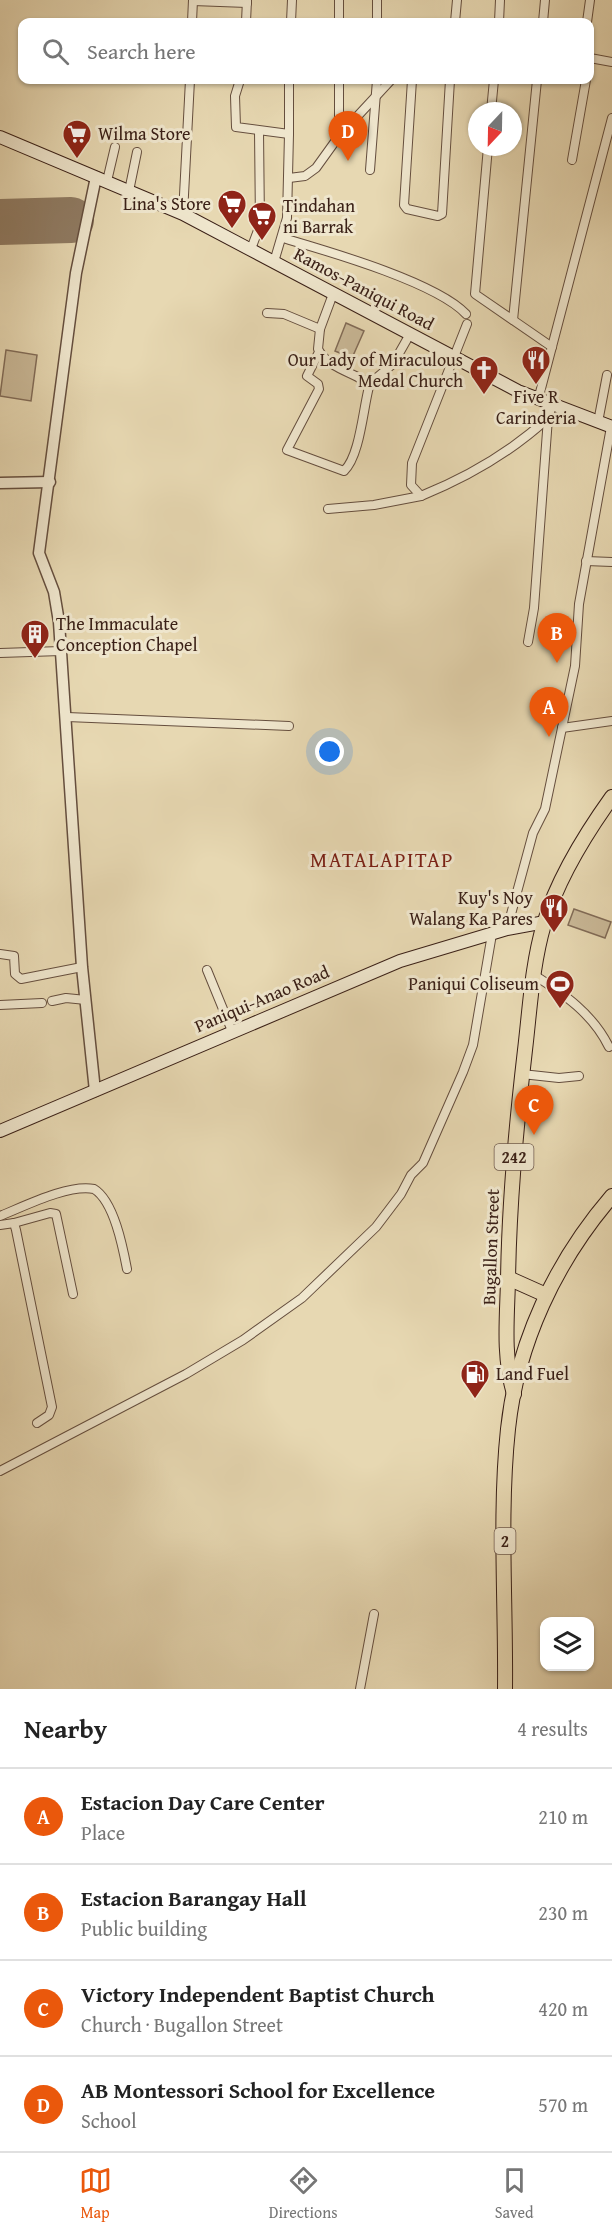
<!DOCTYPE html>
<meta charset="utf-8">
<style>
:root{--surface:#fff;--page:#f2f2f2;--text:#222;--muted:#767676;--line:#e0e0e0;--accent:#ea580c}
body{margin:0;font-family:"Gentium Book Plus",serif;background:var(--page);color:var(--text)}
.controls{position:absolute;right:18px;bottom:18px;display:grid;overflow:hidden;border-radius:12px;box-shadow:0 2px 4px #0004}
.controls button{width:54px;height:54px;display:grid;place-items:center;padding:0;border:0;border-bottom:2px solid var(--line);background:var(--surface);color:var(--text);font:30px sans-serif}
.compass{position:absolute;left:468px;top:102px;width:54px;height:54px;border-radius:50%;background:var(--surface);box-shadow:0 2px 4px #0004;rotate:202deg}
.you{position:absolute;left:330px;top:752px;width:21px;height:21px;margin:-15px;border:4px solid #fff;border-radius:50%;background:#1a73e8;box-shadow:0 0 0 9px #1a73e833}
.badge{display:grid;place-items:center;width:39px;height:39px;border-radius:50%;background:var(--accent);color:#fff;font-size:20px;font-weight:700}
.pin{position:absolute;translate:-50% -50px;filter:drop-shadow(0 2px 3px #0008)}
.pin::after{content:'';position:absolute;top:32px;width:21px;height:18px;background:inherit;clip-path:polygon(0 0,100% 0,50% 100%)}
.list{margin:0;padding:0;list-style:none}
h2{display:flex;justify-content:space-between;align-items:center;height:78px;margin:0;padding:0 24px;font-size:26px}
h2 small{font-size:20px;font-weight:400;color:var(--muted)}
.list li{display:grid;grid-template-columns:39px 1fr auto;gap:18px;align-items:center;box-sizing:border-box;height:96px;padding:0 24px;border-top:2px solid var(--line)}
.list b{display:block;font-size:22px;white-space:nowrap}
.list p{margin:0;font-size:20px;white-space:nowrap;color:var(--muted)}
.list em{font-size:20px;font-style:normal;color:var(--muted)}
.icon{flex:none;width:33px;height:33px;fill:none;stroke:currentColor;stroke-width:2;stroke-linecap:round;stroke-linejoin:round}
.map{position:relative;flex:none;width:612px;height:1689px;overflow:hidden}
.search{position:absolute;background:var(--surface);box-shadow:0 2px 4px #0004;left:18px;right:18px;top:18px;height:66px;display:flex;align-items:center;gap:15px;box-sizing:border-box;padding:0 21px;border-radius:12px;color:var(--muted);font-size:22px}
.sheet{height:462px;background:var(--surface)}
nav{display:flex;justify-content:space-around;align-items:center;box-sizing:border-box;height:84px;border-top:2px solid var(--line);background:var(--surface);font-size:16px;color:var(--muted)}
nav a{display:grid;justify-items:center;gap:3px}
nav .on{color:var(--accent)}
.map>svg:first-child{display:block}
.green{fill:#cab998;stroke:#826c58;stroke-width:1.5}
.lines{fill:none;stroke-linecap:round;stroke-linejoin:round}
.runway{stroke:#907c64;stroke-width:46}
.minor-casing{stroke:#654e3e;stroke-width:10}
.tertiary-casing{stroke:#654e3e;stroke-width:13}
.secondary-casing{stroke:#3a2017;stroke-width:14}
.primary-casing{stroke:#3a2017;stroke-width:16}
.trunk-casing{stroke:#3a2017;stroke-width:16}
.minor{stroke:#efe6cd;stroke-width:8}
.tertiary{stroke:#efe6cd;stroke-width:10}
.secondary{stroke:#efe6cd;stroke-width:12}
.primary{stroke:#e7d8b2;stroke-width:14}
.trunk{stroke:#e7d8b2;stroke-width:14}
.labels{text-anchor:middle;stroke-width:6;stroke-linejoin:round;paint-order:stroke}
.shield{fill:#efe6cd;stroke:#705b4e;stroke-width:1.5}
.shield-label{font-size:16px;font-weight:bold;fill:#3a2017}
.poi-label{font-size:18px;fill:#3a2017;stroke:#efe6cd;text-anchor:start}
.street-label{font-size:18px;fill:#3a2017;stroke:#efe6cd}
.quarter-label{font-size:21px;letter-spacing:1.5px;fill:#7a1f14;stroke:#efe6cd}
</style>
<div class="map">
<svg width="612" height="1689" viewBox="0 0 612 1689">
<rect width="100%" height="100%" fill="#e7d8b2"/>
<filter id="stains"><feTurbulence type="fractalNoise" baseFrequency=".00333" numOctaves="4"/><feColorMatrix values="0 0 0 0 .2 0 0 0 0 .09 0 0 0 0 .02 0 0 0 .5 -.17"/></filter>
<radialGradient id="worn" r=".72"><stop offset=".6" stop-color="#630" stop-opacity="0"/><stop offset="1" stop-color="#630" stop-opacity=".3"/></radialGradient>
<!-- green -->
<g class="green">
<path d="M346 323 364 331 352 358 335 351Z"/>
<path d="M6 350 37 355 31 401 0 396Z"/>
<path d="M574 909 611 922 605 938 568 925Z"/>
</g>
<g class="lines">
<!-- runway -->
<path class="runway" d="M0 222 71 220"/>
<!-- minor casing -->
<g class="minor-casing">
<g id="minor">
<path d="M339 0V22"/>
<path d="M377 0V22"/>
<path d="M193 1 247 3"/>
<path d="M192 22 193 0"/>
<path d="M246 22 247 0"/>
<path d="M291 22 292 0"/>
<path d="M455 22 457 0"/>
<path d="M499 22 500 0"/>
<path d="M543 22 545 0"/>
<path d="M587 22 590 0"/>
<path d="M590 58 612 62"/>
<path d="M240 80 235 96 236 127 289 134V80"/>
<path d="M339 80V136"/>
<path d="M412 80 404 205 407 209 438 216 442 214 450 80"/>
<path d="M491 111 494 80"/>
<path d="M488 147 475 294 552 347"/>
<path d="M572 160 586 80"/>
<path d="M370 170 377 80"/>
<path d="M289 178 305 176 316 168 339 136 391 80"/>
<path d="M107 181 115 147"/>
<path d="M129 191 137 152"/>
<path d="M183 214 190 80"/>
<path d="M283 238C327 251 436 282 466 314"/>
<path d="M251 249 260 225 259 131"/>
<path d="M274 262 287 218 289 134"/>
<path d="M267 313 284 314 320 329"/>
<path d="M513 320 537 80"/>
<path d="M467 324 412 463 411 485 421 496C468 477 510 453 548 418"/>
<path d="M319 352 307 376 318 384 319 389 287 450 344 471C360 456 363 409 369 387 365 374 330 372 318 349L320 329 333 294"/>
<path d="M369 384 393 364 410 334"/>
<path d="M538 400 612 118"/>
<path d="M598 422 607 375"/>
<path d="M328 509 374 505 421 496"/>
<path d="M586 561 612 562"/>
<path d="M528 642 534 608 548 418 552 406"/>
<path d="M0 653 61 651"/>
<path d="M67 717 289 726"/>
<path d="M562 728 612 721"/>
<path d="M507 929 533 833 545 809 562 728 575 666 579 604 611 427"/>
<path d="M0 954 14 956 15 974 21 979 82 967"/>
<path d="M207 970 232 1031"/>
<path d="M534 975C564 994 593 1014 609 1047"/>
<path d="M52 1001 66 998 86 1000"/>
<path d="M0 1005 42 1003"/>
<path d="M522 1074 559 1078 579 1076"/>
<path d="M0 1216C25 1206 68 1184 94 1189 114 1201 123 1248 127 1269"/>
<path d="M14 1223 50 1213 56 1214 73 1294"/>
<path d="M0 1225 14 1223 16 1230 52 1407 49 1415 37 1423"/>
<path d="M0 1471 186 1374 243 1340 302 1298 376 1227 401 1194 411 1175 423 1163 463 1072 473 1045 492 934"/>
<path d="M360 1689 374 1614"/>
</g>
</g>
<!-- tertiary casing -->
<g class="tertiary-casing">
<g id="tertiary">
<path d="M0 483 50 482"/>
<path d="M95 1091 82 967 59 622 54 592 39 553 76 273 96 177"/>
</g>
</g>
<!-- secondary casing -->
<g class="secondary-casing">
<g id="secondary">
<path d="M0 137 183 214 518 391 612 427"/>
<path d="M0 1131 400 961 507 929 545 922"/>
</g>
</g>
<!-- primary casing -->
<g class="primary-casing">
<path id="primary" d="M514 1394C503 1356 507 1319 508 1281 509 1203 516 1127 525 1050 530 1008 532 965 544 924 558 878 584 836 612 797"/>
</g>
<!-- trunk casing -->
<g class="trunk-casing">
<g id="trunk">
<path d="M508 1278 546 1295"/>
<path d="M505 1689C506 1604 499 1514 508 1429 517 1343 556 1261 612 1196"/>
</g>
</g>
<!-- minor -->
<use href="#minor" class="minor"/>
<!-- tertiary -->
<use href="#tertiary" class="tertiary"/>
<!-- secondary -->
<use href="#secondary" class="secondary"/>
<!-- primary -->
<use href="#primary" class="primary"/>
<!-- trunk -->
<use href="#trunk" class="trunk"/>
</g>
<!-- icons -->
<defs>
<g id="supermarket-pin" transform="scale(1.5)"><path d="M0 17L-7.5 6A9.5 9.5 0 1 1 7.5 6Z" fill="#8f2418" stroke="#efe6cd"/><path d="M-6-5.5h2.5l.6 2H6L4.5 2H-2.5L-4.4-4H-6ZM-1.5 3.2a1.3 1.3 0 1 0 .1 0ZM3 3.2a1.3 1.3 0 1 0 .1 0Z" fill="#fff"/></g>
<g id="restaurant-pin" transform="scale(1.5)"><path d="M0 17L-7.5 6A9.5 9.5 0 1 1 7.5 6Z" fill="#8f2418" stroke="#efe6cd"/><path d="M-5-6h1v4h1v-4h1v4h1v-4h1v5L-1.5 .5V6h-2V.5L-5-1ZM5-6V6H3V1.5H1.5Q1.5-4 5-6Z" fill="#fff"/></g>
<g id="church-pin" transform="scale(1.5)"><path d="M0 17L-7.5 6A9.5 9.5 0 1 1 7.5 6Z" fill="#8f2418" stroke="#efe6cd"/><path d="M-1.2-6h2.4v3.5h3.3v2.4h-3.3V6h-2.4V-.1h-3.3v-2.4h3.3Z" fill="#fff"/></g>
<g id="building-pin" transform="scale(1.5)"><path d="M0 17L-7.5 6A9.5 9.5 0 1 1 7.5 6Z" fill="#8f2418" stroke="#efe6cd"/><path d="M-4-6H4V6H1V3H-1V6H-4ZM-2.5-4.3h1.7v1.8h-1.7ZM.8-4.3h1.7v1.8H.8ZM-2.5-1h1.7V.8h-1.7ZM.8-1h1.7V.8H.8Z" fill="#fff"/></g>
<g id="stadium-pin" transform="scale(1.5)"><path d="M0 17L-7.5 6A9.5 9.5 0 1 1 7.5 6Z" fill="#8f2418" stroke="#efe6cd"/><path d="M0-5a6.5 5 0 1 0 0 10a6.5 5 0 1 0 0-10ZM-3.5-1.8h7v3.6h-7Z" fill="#fff"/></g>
<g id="fuel-pin" transform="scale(1.5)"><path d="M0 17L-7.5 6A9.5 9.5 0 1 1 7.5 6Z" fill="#8f2418" stroke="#efe6cd"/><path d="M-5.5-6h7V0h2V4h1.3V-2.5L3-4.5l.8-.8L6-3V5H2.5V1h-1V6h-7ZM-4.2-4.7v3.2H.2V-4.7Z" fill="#fff"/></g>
</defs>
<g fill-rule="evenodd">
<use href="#supermarket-pin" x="77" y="134"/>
<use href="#supermarket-pin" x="232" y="204"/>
<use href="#supermarket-pin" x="262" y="216"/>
<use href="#restaurant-pin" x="536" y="360"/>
<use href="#church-pin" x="484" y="370"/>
<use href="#building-pin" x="35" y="634"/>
<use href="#restaurant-pin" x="554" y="908"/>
<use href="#stadium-pin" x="560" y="984"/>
<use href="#fuel-pin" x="475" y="1374"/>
</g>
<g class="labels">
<!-- shield labels -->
<g class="shield">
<rect x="494.5" y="1144" width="39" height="26" rx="4.5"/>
<rect x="494.5" y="1528" width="21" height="26" rx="4.5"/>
</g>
<g class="shield-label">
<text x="514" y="1163">242</text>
<text x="505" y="1547">2</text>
</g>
<!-- poi labels -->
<g class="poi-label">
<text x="98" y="140">Wilma Store</text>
<text x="211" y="210" text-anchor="end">Lina's Store</text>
<text x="283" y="212">Tindahan<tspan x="283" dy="21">ni Barrak</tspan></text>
<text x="463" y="366" text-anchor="end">Our Lady of Miraculous<tspan x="463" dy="21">Medal Church</tspan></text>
<text x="536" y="403" text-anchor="middle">Five R<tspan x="536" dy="21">Carinderia</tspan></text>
<text x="56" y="630">The Immaculate<tspan x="56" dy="21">Conception Chapel</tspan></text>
<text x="533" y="904" text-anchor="end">Kuy's Noy<tspan x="533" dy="21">Walang Ka Pares</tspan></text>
<text x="539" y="990" text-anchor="end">Paniqui Coliseum</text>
<text x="496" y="1380">Land Fuel</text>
</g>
<!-- street labels -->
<g class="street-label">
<text transform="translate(364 289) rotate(28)" y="6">Ramos-Paniqui Road</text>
<text transform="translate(262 999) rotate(-23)" y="6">Paniqui-Anao Road</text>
<text transform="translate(491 1247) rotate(-88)" y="6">Bugallon Street</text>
</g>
<!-- quarter labels -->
<g class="quarter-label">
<text x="382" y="867">MATALAPITAP</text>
</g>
</g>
<rect width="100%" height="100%" filter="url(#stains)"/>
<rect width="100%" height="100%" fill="url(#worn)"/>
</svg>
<div class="controls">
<button><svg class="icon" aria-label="layers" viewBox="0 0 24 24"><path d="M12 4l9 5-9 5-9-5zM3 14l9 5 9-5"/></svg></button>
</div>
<svg class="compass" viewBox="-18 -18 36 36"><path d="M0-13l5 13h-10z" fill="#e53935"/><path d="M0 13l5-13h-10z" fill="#767676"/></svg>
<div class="you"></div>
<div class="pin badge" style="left:549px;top:737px">A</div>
<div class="pin badge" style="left:557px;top:663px">B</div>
<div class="pin badge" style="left:534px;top:1135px">C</div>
<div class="pin badge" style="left:348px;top:161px">D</div>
<div class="search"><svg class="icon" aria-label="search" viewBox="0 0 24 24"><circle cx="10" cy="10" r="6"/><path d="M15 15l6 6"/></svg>Search here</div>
</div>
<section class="sheet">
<h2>Nearby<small>4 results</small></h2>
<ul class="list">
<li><span class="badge">A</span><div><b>Estacion Day Care Center</b><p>Place</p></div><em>210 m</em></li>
<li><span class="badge">B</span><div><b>Estacion Barangay Hall</b><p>Public building</p></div><em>230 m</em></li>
<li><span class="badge">C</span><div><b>Victory Independent Baptist Church</b><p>Church · Bugallon Street</p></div><em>420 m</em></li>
<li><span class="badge">D</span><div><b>AB Montessori School for Excellence</b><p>School</p></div><em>570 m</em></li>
</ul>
</section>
<nav>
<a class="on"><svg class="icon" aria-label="map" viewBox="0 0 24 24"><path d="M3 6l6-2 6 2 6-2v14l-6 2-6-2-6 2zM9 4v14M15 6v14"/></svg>Map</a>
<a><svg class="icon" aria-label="directions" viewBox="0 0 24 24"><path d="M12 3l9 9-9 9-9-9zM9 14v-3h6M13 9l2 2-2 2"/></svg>Directions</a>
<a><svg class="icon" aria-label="saved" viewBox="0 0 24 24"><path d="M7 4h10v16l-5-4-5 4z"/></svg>Saved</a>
</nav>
